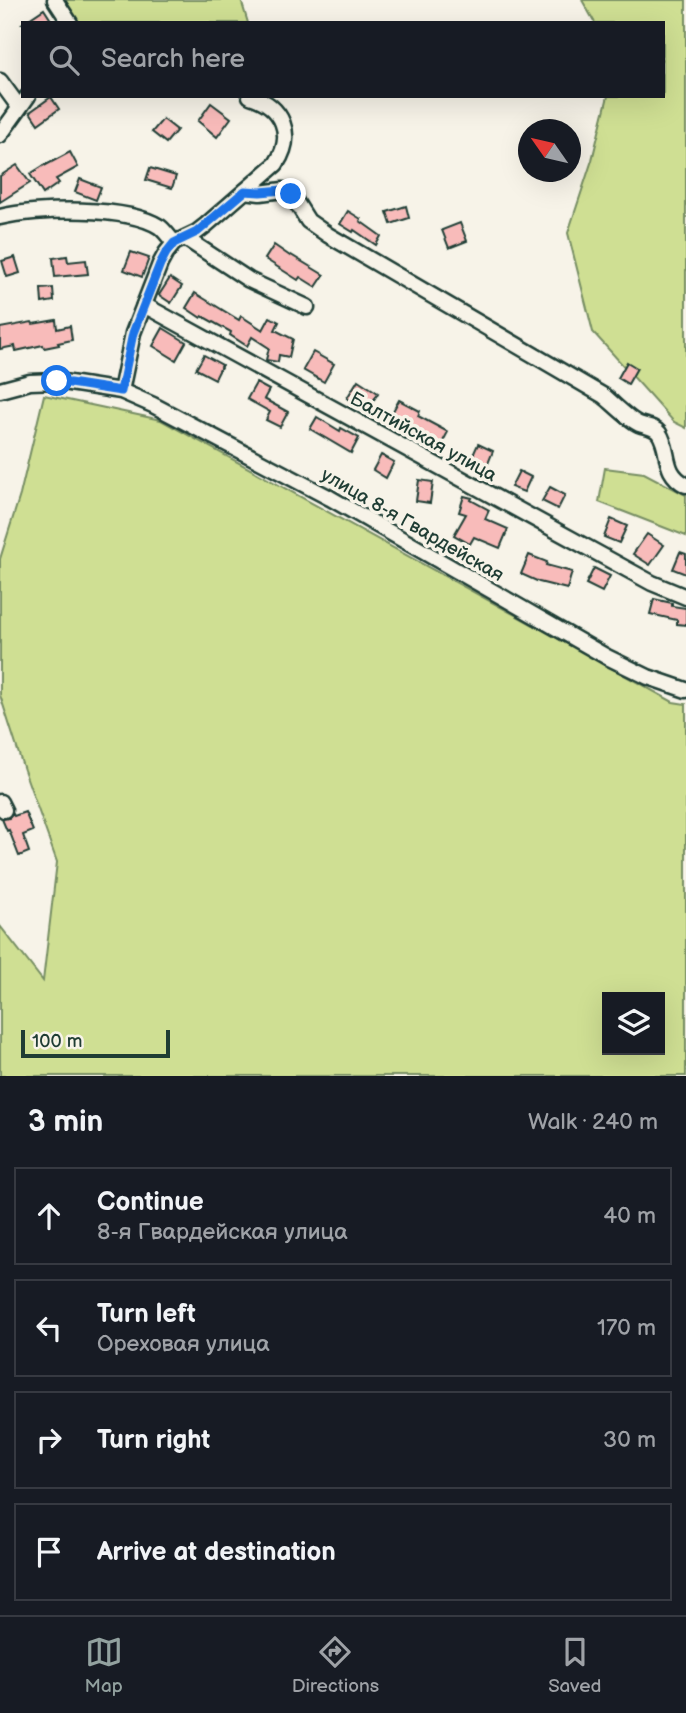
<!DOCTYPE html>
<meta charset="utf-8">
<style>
:root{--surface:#171b24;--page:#20242c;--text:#f1f3f6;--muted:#9ea1a6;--line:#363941;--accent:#92a19f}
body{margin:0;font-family:"Balsamiq Sans",sans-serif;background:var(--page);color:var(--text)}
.controls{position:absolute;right:21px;bottom:21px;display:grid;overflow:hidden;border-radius:0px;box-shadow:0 7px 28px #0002}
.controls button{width:63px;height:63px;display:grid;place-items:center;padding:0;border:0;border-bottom:2px solid var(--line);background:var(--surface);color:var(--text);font:35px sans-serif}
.compass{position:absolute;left:518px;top:119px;width:63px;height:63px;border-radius:50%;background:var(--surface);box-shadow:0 7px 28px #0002;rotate:304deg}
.scale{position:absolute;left:21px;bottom:18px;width:149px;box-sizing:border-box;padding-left:7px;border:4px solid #1f3d34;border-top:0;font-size:19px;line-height:24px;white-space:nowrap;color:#1f3d34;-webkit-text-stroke:5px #f7f3e8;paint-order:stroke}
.stop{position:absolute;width:21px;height:21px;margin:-16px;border:5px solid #1a73e8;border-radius:50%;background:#fff}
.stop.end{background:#1a73e8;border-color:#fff;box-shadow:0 2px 7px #0008}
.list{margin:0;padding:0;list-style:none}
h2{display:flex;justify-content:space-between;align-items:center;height:91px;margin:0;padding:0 28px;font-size:30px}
h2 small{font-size:23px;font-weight:400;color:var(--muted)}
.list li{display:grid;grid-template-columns:46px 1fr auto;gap:21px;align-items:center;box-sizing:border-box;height:98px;margin:0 14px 14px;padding:0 14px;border:2px solid var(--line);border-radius:0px}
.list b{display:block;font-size:26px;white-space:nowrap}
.list p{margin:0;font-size:23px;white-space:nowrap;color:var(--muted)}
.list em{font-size:23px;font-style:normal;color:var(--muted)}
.icon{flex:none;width:38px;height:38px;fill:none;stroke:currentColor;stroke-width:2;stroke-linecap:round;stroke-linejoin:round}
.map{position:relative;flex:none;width:686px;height:1076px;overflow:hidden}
.search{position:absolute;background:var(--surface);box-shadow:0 7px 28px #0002;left:21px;right:21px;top:21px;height:77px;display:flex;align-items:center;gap:18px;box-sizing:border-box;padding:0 24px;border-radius:0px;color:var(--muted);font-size:26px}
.sheet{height:539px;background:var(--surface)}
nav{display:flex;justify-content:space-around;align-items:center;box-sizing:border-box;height:98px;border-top:2px solid var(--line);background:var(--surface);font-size:19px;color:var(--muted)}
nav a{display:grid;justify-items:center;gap:4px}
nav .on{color:var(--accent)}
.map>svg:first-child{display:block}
.green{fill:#cfdf93;stroke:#778e64;stroke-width:2;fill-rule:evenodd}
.building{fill:#f8bbba;stroke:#1f3d34;stroke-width:2}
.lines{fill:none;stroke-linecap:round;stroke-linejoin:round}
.minor-casing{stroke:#1f3d34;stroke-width:19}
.minor{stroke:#f7f3e8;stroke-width:14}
.route{stroke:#1a73e8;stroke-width:9}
.labels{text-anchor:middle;stroke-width:7;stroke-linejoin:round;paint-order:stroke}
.street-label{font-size:19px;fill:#1f3d34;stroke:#f7f3e8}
</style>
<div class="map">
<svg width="686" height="1076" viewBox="0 0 686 1076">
<rect width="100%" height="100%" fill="#f7f3e8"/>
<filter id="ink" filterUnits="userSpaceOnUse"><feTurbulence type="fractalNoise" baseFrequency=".0143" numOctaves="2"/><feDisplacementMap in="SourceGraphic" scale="14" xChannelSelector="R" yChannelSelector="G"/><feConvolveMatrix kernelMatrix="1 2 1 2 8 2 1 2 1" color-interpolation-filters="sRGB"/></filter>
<g filter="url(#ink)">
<!-- green -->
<g class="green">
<path d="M54 0H241L248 23H66Z"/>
<path d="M582 0H686V428L674 422 593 332 568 233 592 160 608 96H663V23H595Z"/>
<path d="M44 395 161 420 673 702 686 704V1076H0V926L43 981 57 862 24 770 0 695V559L20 495ZM660 997V1050H607V997Z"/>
<path d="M605 468 644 473 686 495V536L599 502Z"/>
</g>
<!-- building -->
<g class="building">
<path d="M44 9 53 23H23Z"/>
<path d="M51 97 59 109 38 124 30 112Z"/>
<path d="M211 103 231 118 217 137 198 121Z"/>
<path d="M163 119 177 130 166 143 152 132Z"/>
<path d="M70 152 78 167 56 179 59 183 43 194 30 174 46 164V165Z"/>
<path d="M17 165 30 183 0 202V176Z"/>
<path d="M150 168 176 176 172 188 146 180Z"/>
<path d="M80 179 101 187 96 200 75 192Z"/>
<path d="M406 206 409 218 391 224 387 212Z"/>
<path d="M348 211 361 219 360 221 381 236 376 245 354 230 353 232 340 224Z"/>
<path d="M460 223 467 241 449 248 442 230Z"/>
<path d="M274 245 290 256 291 255 324 275 316 287 300 277 298 280 265 259Z"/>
<path d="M131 252 149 258 142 277 124 270Z"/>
<path d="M67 256 68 262 86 260 88 274 55 277 53 258Z"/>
<path d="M15 257 20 273 7 277 2 261Z"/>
<path d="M170 278 182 286 171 303 159 295Z"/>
<path d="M53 288 54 301 42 303 41 289Z"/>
<path d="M195 293 239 320 241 316 263 330 270 317 279 322 275 330 293 339 289 357 279 355 278 362 266 360 269 348 252 337 247 346 230 335 231 332 202 316 201 318 186 308Z"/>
<path d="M56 320 57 329 70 326 72 340 58 343 59 345 44 348 43 345 16 351 15 346 0 349V328L32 322 33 324Z"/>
<path d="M163 328 186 342 176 360 153 346Z"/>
<path d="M313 352 334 364 324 382 303 370Z"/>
<path d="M204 355 222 365 215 379 196 369Z"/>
<path d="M627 362 637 368 628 384 618 378Z"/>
<path d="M358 380 378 393 367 411 347 398Z"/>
<path d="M256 383 269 390 264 399 288 412 280 427 266 420 270 412 247 399Z"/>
<path d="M399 400 420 411 418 416 448 432 439 449 421 439 422 438 388 420Z"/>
<path d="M317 417 340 431 341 428 359 438 351 453 310 429Z"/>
<path d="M478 444 493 451 485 471 469 464Z"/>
<path d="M381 455 394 462 386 478 373 470Z"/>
<path d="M519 471 531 477 524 492 511 487Z"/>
<path d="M419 480 433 482 430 503 416 501Z"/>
<path d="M550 487 565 495 558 509 542 501Z"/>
<path d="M464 496 472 498 471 500 489 510 485 519 508 529 500 548 474 537 470 544 454 535 466 514 459 512Z"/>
<path d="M611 519 627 526 619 543 604 537Z"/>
<path d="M647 534 664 545 650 565 633 554Z"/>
<path d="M680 552 686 554V574L673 569Z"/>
<path d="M529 555 547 562 546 565 572 572 567 589 539 582 521 574Z"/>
<path d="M594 568 610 576 602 592 586 584Z"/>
<path d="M654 599 672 603V606L686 608V625L677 624V620L650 614Z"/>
<path d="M25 812 33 831 23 835 29 852 19 856 9 830 7 831 2 819 9 818 13 814 14 816Z"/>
</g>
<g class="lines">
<!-- minor casing -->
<g class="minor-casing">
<g id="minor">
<path d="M55 0 70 23"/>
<path d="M0 81 19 107"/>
<path d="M0 135 28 96"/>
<path d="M245 191 260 193 283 190 291 194 308 221 328 235 604 396C614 404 628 419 639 424 647 427 653 426 659 433 671 451 661 472 686 485"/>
<path d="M0 217C37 208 128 206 160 227 165 231 170 238 174 243"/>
<path d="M185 238 249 280 307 307"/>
<path d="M144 305 652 583 686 597"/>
<path d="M0 390 30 382 57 381 121 391 153 405 330 498 607 657 648 677 686 690"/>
<path d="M121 391 133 333 160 264 166 253 174 243 197 232 206 225 276 164C295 135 283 106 250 96"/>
<path d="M0 802 4 810"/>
</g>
</g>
<!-- minor -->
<use href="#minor" class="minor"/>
</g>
</g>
<g class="lines" filter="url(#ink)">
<!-- route -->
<path class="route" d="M57 381 121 391 133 333 160 264 166 253 174 243 197 232 245 191 260 192 283 190 291 194"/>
</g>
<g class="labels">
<!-- street labels -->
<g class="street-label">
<text transform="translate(424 436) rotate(29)" y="7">Балтийская улица</text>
<text transform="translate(413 524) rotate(30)" y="7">улица 8-я Гвардейская</text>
</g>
</g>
</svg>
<div class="controls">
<button><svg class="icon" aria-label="layers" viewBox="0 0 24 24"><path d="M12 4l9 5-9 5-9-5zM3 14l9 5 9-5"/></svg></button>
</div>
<svg class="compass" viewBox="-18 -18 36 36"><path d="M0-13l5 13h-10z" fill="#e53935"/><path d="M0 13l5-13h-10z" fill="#9ea1a6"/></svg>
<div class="scale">100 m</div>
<div class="stop" style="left:57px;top:381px"></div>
<div class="stop end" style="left:291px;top:194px"></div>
<div class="search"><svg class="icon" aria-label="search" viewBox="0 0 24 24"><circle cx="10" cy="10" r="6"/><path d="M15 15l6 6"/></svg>Search here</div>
</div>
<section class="sheet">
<h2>3 min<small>Walk · 240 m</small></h2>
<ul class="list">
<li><svg class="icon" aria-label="ahead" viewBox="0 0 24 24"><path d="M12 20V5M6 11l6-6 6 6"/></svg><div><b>Continue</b><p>8-я Гвардейская улица</p></div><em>40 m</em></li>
<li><svg class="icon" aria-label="left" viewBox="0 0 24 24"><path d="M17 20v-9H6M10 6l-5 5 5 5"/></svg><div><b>Turn left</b><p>Ореховая улица</p></div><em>170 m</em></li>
<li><svg class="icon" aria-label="right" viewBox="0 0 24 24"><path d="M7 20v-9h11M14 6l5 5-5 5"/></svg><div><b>Turn right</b></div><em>30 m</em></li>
<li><svg class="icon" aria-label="arrive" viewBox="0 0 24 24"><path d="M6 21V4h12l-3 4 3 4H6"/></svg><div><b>Arrive at destination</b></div></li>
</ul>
</section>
<nav>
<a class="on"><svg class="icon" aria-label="map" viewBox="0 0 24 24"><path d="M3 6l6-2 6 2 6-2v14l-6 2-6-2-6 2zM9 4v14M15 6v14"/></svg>Map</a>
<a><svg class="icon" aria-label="directions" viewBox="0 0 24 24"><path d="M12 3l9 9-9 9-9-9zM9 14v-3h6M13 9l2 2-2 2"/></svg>Directions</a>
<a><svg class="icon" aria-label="saved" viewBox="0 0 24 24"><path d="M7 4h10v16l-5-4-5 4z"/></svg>Saved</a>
</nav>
